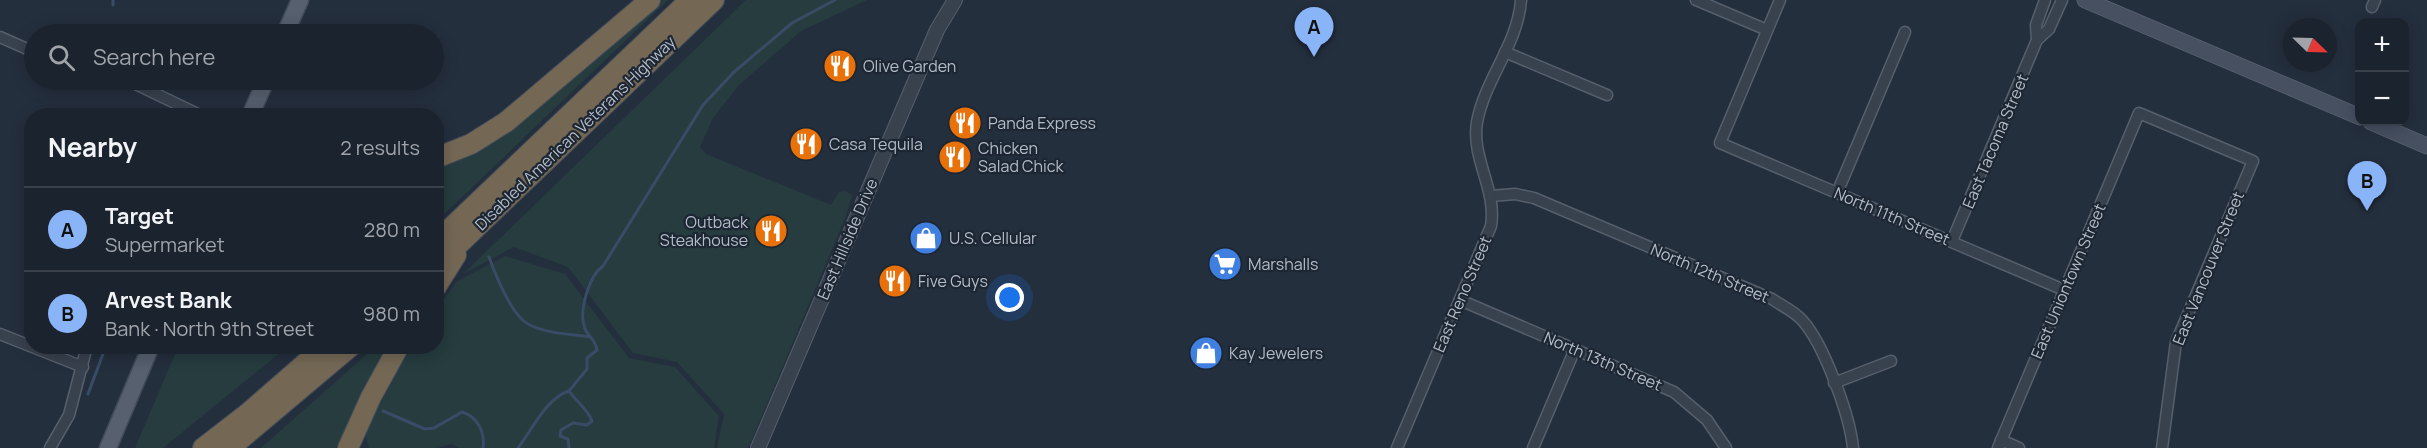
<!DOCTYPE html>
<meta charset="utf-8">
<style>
:root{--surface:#1b232e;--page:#282f3a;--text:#f1f3f6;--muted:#a0a4aa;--line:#39404a;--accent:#8ab4f8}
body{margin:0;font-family:Manrope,sans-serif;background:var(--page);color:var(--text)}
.controls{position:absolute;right:18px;top:18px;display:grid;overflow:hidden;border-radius:12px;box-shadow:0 3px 15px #0003}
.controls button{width:54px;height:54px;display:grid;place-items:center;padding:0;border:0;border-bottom:2px solid var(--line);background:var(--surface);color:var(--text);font:30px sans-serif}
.compass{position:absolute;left:2283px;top:18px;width:54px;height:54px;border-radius:50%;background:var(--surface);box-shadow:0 3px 15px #0003;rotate:113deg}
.you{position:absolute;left:1010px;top:298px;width:21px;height:21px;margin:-15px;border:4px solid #fff;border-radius:50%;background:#1a73e8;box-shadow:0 0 0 9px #1a73e833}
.badge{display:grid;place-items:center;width:39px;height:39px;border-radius:50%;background:var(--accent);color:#111;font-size:20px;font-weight:700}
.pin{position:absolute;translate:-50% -50px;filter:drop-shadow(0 2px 3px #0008)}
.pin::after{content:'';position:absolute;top:32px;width:21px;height:18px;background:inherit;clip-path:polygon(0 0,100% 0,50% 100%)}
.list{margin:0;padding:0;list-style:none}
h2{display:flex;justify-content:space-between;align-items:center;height:78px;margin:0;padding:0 24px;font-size:26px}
h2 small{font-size:20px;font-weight:400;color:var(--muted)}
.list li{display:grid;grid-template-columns:39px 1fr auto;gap:18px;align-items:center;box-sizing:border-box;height:84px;padding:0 24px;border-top:2px solid var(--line)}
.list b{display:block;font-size:22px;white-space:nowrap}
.list p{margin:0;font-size:20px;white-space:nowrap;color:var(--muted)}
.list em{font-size:20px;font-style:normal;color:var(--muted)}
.icon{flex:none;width:33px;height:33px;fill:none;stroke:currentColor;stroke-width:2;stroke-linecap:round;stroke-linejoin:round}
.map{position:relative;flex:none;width:2427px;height:448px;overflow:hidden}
.search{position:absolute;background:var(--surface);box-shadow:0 3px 15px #0003;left:24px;top:24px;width:420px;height:66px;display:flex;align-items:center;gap:15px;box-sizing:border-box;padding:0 21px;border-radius:33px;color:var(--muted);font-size:22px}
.panel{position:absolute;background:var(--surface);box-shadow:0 3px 15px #0003;left:24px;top:108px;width:420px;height:246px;border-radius:24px}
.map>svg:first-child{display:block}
.green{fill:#263c3f}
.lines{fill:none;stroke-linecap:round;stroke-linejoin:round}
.stream{stroke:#394c67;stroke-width:3}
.minor-casing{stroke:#565f6c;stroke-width:13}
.tertiary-casing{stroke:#565f6c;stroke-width:16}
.secondary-casing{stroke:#565f6c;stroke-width:17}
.primary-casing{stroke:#414a57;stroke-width:19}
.motorway-casing{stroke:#434c59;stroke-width:22}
.minor{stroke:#38414e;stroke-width:10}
.tertiary{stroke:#38414e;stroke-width:14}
.secondary{stroke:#465061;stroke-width:15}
.primary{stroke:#56606e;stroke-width:16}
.motorway{stroke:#746855;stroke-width:20}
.labels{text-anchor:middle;stroke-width:4.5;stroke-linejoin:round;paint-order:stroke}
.poi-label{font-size:16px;fill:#b4bcc9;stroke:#1d2633;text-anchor:start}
.street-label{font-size:16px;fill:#b4bcc9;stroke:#1d2633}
</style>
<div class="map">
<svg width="2427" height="448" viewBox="0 0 2427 448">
<rect width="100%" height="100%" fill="#242f3e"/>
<!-- green -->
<g class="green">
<path d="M660 0H668L437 221V165L623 33Z"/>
<path d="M746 0H867L801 31 755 71 739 85 713 118 700 147 706 154 831 205 839 192 846 191 852 196 846 216 751 442 747 448H717L724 414 677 362 633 353 568 267 514 247 463 274Z"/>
<path d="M505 256 565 274 629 358 675 367 719 416 714 448H460L451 444 437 448H369L365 433 410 347 436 346 437 309 456 282Z"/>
<path d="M178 347H287L163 448H135Z"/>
<path d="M375 347H395L344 448H261Z"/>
</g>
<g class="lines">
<!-- stream -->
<g class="stream">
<path d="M113 0V5"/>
<path d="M120 27 132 34"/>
<path d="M489 257C496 276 512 317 530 325 548 334 571 334 590 337"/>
<path d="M569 391 587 369V358L597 350C596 341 589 337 585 329 578 312 589 276 603 266L703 105 734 72 792 23 835 0"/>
<path d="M88 394 106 346"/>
<path d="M383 411 425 429 434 428 462 412C478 417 485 432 483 448"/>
<path d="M518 448C532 430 546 398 569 391 576 401 589 411 592 421L587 425 573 423 561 430 560 436 568 439 569 448"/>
</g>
<!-- minor casing -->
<g class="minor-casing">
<g id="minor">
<path d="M1696 0 1767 30"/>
<path d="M1780 0 1720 143 2064 290"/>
<path d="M2372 7 2375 0"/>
<path d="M0 37 34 52"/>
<path d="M2037 40 2036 25 2045 0"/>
<path d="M1505 52 1607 95"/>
<path d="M127 80 202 116"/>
<path d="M1837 193 1905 32"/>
<path d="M1491 196 1515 194 1534 198 1772 299C1782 306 1794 311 1802 320 1824 344 1850 416 1853 448"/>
<path d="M1952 241 2037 40 2049 29 2062 0"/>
<path d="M1460 300 1674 392 1707 420 1726 448"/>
<path d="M0 334 83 367"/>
<path d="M1834 383 1891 361"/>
<path d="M2001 440 2019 448"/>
<path d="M50 448 69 415 87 346"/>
<path d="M1397 448 1491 226C1497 189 1471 159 1477 122 1485 79 1518 44 1521 0"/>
<path d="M1533 448 1575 349"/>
<path d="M1998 448 2139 113 2253 161 2176 342 2162 448"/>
</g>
</g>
<!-- tertiary casing -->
<g class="tertiary-casing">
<path id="tertiary" d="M758 448 937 30 955 0"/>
</g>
<!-- secondary casing -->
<g class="secondary-casing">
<g id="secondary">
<path d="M2085 0 2360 117"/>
<path d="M2371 122 2427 146"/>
</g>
</g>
<!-- primary casing -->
<g class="primary-casing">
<g id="primary">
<path d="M285 34 300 0"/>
<path d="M250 116 266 80"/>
<path d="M108 448 151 346"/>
</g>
</g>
<!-- motorway casing -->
<g class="motorway-casing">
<g id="motorway">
<path d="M436 158 471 144 506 122 650 0"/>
<path d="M436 242 690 0"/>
<path d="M436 266 714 0"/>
<path d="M436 287 456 255"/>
<path d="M203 448 247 414 325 346"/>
<path d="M230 448 351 346"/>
<path d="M348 448 371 397 399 346"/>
</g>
</g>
<!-- minor -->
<use href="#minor" class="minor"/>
<!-- tertiary -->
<use href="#tertiary" class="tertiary"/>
<!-- secondary -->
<use href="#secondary" class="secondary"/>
<!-- primary -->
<use href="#primary" class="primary"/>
<!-- motorway -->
<use href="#motorway" class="motorway"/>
</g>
<!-- icons -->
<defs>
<g id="restaurant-disc" transform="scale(1.725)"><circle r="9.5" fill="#e8710a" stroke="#1d2633"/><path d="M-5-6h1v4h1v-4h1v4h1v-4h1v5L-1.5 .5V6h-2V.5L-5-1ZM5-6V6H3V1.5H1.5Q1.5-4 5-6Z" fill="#fff"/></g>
<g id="shop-disc" transform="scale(1.725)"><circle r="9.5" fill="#3f7fe0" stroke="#1d2633"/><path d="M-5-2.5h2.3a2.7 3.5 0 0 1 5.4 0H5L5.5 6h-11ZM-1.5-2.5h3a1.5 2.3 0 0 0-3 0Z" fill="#fff"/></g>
<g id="supermarket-disc" transform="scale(1.725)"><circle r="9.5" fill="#3f7fe0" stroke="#1d2633"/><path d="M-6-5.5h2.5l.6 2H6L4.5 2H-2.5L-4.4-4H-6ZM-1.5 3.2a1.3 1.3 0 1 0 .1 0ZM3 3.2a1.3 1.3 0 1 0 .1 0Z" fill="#fff"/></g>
</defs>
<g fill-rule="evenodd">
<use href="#restaurant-disc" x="840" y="66"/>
<use href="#restaurant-disc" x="965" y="123"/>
<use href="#restaurant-disc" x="806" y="144"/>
<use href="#restaurant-disc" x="955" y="157"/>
<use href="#restaurant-disc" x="771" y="231"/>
<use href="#shop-disc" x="926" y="238"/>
<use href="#supermarket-disc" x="1225" y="264"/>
<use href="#restaurant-disc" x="895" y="281"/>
<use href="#shop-disc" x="1206" y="353"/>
</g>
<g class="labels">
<!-- poi labels -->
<g class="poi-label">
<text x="863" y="72">Olive Garden</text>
<text x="988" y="129">Panda Express</text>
<text x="829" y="150">Casa Tequila</text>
<text x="978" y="154">Chicken<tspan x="978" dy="18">Salad Chick</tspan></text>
<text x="748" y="228" text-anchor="end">Outback<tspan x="748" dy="18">Steakhouse</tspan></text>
<text x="949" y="244">U.S. Cellular</text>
<text x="1248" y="270">Marshalls</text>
<text x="918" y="287">Five Guys</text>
<text x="1229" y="359">Kay Jewelers</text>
</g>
<!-- street labels -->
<g class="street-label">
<text transform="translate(575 133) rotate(-44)" y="6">Disabled American Veterans Highway</text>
<text transform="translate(1995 141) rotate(-67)" y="6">East Tacoma Street</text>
<text transform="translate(1892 216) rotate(23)" y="6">North 11th Street</text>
<text transform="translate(847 239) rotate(-67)" y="6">East Hillside Drive</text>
<text transform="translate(2208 268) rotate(-68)" y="6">East Vancouver Street</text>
<text transform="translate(1710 273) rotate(23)" y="6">North 12th Street</text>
<text transform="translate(2068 281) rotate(-67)" y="6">East Uniontown Street</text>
<text transform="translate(1462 294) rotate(-67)" y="6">East Reno Street</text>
<text transform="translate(1603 361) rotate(23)" y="6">North 13th Street</text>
</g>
</g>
</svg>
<div class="controls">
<button>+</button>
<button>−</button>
</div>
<svg class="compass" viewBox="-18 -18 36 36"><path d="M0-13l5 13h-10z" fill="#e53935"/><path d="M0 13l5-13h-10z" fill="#a0a4aa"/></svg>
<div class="you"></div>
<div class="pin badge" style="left:1314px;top:57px">A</div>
<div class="pin badge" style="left:2367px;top:211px">B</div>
<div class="search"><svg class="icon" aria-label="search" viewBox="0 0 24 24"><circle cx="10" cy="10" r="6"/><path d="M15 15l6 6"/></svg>Search here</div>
<section class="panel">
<h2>Nearby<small>2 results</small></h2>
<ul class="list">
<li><span class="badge">A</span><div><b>Target</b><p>Supermarket</p></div><em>280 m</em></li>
<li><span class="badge">B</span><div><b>Arvest Bank</b><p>Bank · North 9th Street</p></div><em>980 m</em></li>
</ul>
</section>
</div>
